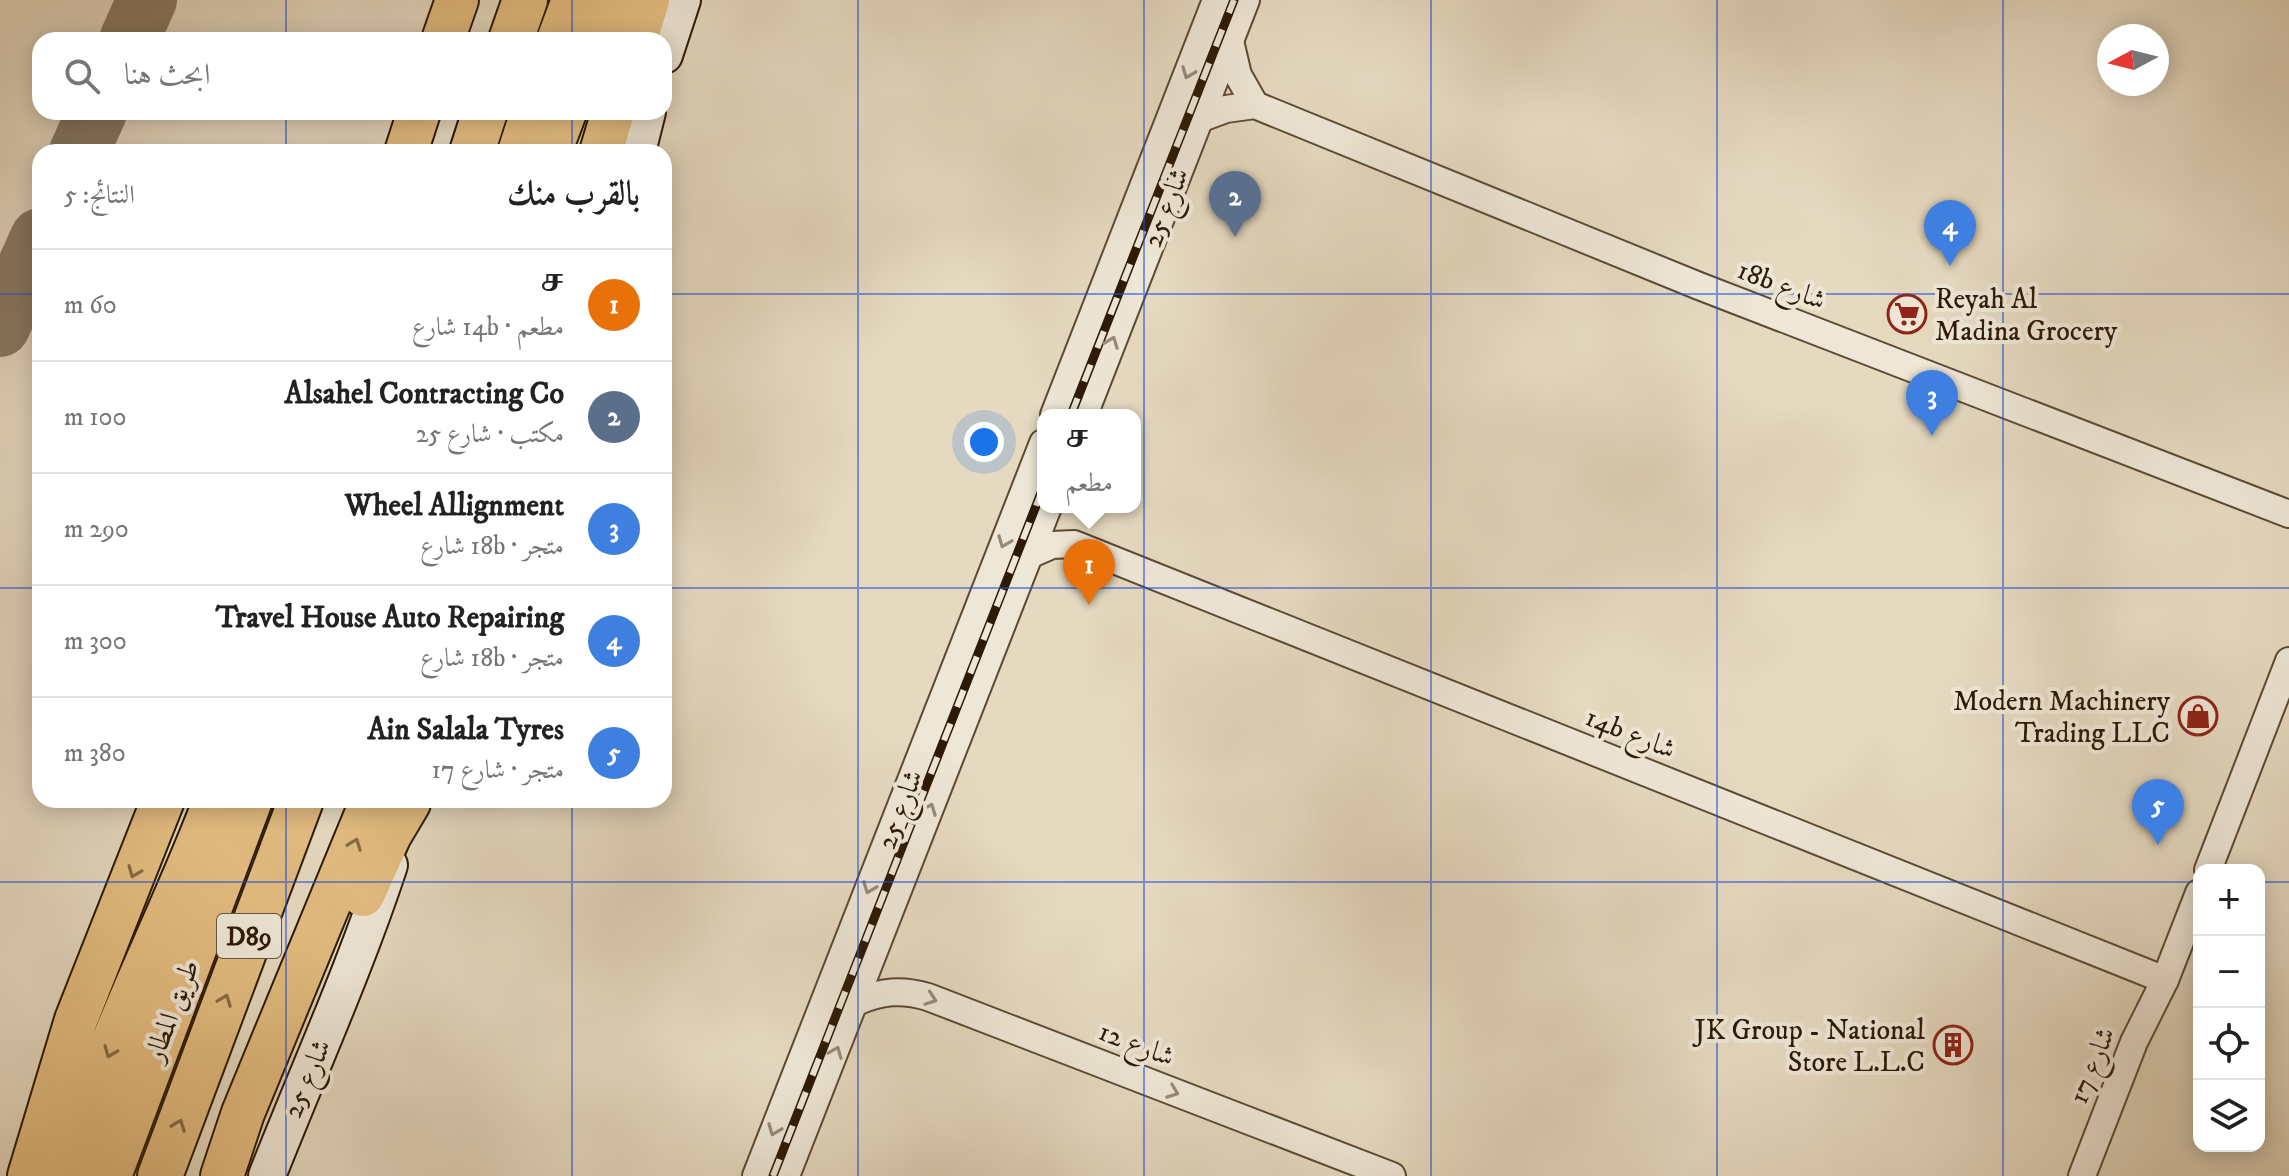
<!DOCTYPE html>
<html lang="ar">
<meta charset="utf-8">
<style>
:root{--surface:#fff;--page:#f6f6f6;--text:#222;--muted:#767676;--line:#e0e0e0;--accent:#db2777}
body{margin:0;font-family:"IM FELL DW Pica",Amiri,"Noto Serif Tamil",serif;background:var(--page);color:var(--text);direction:rtl}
.controls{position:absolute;right:24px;bottom:24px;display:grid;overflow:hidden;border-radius:16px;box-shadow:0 4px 20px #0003}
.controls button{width:72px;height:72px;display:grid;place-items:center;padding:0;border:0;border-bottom:2px solid var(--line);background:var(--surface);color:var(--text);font:40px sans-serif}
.compass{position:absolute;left:2097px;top:24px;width:72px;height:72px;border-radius:50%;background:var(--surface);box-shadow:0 4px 20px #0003;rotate:263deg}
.you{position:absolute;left:984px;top:442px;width:28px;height:28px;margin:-20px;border:6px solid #fff;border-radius:50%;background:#1a73e8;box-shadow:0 0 0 12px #1a73e833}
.badge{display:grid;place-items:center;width:52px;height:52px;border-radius:50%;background:var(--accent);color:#fff;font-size:26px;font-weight:700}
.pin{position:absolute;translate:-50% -66px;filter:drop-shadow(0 2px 4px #0008)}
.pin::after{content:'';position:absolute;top:42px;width:28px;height:24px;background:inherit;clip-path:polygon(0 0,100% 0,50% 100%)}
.popup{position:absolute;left:1037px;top:409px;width:104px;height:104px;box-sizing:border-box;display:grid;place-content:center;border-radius:16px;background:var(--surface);filter:drop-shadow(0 2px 6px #0005);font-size:26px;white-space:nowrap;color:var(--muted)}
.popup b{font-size:30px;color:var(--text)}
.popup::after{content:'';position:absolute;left:50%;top:100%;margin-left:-16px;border:16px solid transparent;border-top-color:var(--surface)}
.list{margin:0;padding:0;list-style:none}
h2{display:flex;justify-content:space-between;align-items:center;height:104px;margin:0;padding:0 32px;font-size:34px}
h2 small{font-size:26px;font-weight:400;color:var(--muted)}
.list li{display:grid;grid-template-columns:52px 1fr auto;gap:24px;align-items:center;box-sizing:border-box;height:112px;padding:0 32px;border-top:2px solid var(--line)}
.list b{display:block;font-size:30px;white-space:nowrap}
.list p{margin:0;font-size:26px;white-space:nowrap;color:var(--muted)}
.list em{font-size:26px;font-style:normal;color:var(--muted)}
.icon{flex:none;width:44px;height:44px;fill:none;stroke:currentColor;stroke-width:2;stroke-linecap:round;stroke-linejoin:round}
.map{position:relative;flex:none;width:2289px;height:1176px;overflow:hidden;direction:ltr}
.search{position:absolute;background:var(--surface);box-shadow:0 4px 20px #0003;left:32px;top:32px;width:640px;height:88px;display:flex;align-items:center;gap:20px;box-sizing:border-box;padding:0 28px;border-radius:24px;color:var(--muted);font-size:30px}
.panel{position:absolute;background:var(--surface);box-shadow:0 4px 20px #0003;left:32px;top:144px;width:640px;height:664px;border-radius:24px;direction:rtl}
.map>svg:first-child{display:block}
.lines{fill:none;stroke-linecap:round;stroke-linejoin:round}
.taxiway{stroke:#897a62;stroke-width:60}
.street-casing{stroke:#5b4a33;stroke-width:30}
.secondary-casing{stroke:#2d1a04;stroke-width:40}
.primary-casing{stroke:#2d1a04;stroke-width:46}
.highway-casing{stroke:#2d1a04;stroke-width:48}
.street{stroke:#eee6d6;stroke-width:26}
.secondary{stroke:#eee6d6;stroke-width:36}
.primary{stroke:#e2bc80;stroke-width:42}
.highway{stroke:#e2bc80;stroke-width:44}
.rail-casing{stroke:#2d1a04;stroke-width:9}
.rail{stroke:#eee6d6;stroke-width:6;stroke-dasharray:18;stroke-linecap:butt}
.oneway{stroke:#978a78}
.oneway2{stroke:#886b42}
.grid{fill:none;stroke:#1d4ed8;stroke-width:2;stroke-opacity:0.55}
.labels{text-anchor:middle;stroke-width:8;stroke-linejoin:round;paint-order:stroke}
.shield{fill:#eee6d6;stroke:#675743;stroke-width:2}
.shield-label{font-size:26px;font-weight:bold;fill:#2d1a04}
.street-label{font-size:28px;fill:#2d1a04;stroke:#eee6d6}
.poi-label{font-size:28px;fill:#2d1a04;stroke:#eee6d6;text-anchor:end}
</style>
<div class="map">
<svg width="2289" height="1176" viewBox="0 0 2289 1176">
<rect width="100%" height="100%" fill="#e5d9c0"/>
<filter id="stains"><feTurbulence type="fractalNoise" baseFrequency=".0025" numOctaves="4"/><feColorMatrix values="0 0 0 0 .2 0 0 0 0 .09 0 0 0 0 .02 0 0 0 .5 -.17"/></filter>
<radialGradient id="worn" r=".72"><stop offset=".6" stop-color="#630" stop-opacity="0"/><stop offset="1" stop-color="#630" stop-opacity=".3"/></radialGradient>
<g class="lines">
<!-- taxiway -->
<g class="taxiway">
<path d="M129 40 147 0"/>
<path d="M79 152 97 112"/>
<path d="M0 327 40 238"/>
</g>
<!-- street casing -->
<g class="street-casing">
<g id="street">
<path d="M1230 41 1238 75 1255 105"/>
<path d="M1199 119 1226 109 1255 105 1699 286 2289 514"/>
<path d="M1054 415 1216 0"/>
<path d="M1084 415 1246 0"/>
<path d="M1029 555 1052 545 1074 544 2165 980"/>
<path d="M2208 870 2289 661"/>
<path d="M856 1002C881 991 902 989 928 997L1392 1176"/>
<path d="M756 1176 1043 443"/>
<path d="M786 1176 1048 507"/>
<path d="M2082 1176 2134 1042 2165 980 2199 893"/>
</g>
</g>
<!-- secondary casing -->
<g class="secondary-casing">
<g id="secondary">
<path d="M664 55 682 0"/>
<path d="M637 152 647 112"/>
<path d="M267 1176C308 1072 354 971 389 865"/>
</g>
</g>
<!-- primary casing -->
<g class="primary-casing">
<g id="primary">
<path d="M443 40 457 0"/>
<path d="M558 40 573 0"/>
<path d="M636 40 648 0"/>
<path d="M406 152 419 112"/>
<path d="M519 152 532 112"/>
<path d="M601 152 613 112"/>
<path d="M363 895 390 835 409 803"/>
<path d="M29 1176 76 1020 163 800"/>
<path d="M222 1176 243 1113 372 800"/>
</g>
</g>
<!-- highway casing -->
<g class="highway-casing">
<g id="highway">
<path d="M511 40 525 0"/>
<path d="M592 40 608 0"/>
<path d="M472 152 485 112"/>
<path d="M549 152 564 112"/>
<path d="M70 1176C101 1045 169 926 216 800"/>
<path d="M109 1176 250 800"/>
<path d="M160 1176 301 800"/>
</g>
</g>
<!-- street -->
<use href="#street" class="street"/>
<!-- secondary -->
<use href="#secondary" class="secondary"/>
<!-- primary -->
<use href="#primary" class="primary"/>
<!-- highway -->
<use href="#highway" class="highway"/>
<!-- rail casing -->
<g class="rail-casing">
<g id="rail">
<path d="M1071 415 1234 0"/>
<path d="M773 1176 1043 488"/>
</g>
</g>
<!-- rail -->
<use href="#rail" class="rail"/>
</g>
<!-- one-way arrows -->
<defs><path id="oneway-chevron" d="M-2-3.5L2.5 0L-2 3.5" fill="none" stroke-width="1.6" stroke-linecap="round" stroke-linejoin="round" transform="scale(2)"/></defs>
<g class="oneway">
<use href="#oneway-chevron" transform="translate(1188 73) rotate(111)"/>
<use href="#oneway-chevron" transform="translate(1112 342) rotate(-69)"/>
<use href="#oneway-chevron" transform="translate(1004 542) rotate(111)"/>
<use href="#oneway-chevron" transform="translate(930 809) rotate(-69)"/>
<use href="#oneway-chevron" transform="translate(869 888) rotate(111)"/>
<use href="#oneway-chevron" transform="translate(931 999) rotate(19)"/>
<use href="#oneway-chevron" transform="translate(836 1052) rotate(-68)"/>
<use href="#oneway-chevron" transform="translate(1173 1092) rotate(21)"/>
<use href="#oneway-chevron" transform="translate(774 1130) rotate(111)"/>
</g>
<g class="oneway2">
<use href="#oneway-chevron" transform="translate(355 844) rotate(-69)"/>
<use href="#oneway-chevron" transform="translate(134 872) rotate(112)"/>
<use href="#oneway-chevron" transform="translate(225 1000) rotate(-69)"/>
<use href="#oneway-chevron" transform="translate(110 1052) rotate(112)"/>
<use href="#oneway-chevron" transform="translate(179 1125) rotate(-69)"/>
</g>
<!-- grid -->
<path class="grid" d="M286 0V40M572 0V40M858 0V1176M1144 0V1176M1431 0V1176M1717 0V1176M2003 0V1176M286 112V152M572 112V152M0 294H40M664 294H2289M0 588H40M664 588H2289M286 800V1176M572 800V1176M0 882H2199M2259 882H2289"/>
<!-- icons -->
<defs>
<g id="supermarket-ring" transform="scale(2)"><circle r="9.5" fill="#eee6d6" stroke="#8f2418" stroke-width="1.5"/><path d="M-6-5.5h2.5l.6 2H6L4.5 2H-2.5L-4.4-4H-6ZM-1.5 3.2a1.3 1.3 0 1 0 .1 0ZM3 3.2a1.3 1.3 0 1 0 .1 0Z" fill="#8f2418"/></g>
<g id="shop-ring" transform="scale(2)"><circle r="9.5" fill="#eee6d6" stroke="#8f2418" stroke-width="1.5"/><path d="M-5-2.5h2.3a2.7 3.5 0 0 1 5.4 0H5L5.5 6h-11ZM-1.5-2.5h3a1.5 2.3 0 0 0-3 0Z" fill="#8f2418"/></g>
<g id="building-ring" transform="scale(2)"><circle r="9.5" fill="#eee6d6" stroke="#8f2418" stroke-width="1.5"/><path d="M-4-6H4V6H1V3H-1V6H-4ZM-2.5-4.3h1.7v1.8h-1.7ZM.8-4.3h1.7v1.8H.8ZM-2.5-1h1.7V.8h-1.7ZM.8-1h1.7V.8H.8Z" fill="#8f2418"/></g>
</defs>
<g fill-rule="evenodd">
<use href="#supermarket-ring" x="1907" y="314"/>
<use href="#shop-ring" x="2198" y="716"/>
<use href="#building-ring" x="1953" y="1045"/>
</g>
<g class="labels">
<!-- shield labels -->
<rect class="shield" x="217" y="914" width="64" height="44" rx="6"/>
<g class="shield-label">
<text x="249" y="945">D89</text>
</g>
<!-- street labels -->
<g class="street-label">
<text transform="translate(1165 207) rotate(-69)" y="10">شارع 25</text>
<text transform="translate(1782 284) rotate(21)" y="10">18b شارع</text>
<text transform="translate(1631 732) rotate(22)" y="10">14b شارع</text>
<text transform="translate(899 809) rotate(-69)" y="10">شارع 25</text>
<text transform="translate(171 1010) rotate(-69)" y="10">طريق المطار</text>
<text transform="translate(1137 1043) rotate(21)" y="10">شارع 12</text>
<text transform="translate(2091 1065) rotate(-68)" y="10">شارع 17</text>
<text transform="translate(306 1078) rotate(-67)" y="10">شارع 25</text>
</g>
<!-- poi labels -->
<g class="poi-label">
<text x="1935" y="308" text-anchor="start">Reyah Al<tspan x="1935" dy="32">Madina Grocery</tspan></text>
<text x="2170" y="710">Modern Machinery<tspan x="2170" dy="32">Trading LLC</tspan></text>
<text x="1925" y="1039">JK Group - National<tspan x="1925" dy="32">Store L.L.C</tspan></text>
</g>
</g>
<rect width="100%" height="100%" filter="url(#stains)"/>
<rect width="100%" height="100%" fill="url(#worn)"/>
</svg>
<div class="controls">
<button>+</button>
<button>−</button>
<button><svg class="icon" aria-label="locate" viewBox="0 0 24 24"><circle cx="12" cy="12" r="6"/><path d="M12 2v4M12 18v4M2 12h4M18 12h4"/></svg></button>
<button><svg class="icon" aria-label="layers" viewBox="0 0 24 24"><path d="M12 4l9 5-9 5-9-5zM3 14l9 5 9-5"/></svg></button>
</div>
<svg class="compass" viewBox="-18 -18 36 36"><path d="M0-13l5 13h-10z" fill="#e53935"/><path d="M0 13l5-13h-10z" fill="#767676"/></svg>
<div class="you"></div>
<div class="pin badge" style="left:1089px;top:605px;background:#e8710a">1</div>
<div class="popup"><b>ச</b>مطعم</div>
<div class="pin badge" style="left:1235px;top:237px;background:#5c6f8a">2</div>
<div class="pin badge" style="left:1932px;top:436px;background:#3f7fe0">3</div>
<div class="pin badge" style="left:1950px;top:266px;background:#3f7fe0">4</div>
<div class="pin badge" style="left:2158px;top:845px;background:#3f7fe0">5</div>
<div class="search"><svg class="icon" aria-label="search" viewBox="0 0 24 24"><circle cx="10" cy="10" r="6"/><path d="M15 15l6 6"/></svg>ابحث هنا</div>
<section class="panel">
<h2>بالقرب منك<small>النتائج: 5</small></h2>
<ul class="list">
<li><span class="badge" style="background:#e8710a">1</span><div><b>ச</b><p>مطعم · 14b شارع</p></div><em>60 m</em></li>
<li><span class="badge" style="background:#5c6f8a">2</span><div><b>Alsahel Contracting Co</b><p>مكتب · شارع 25</p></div><em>100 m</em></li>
<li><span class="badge" style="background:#3f7fe0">3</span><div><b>Wheel Allignment</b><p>متجر · 18b شارع</p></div><em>290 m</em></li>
<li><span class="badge" style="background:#3f7fe0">4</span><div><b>Travel House Auto Repairing</b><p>متجر · 18b شارع</p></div><em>300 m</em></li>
<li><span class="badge" style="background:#3f7fe0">5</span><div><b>Ain Salala Tyres</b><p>متجر · شارع 17</p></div><em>380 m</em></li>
</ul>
</section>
</div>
